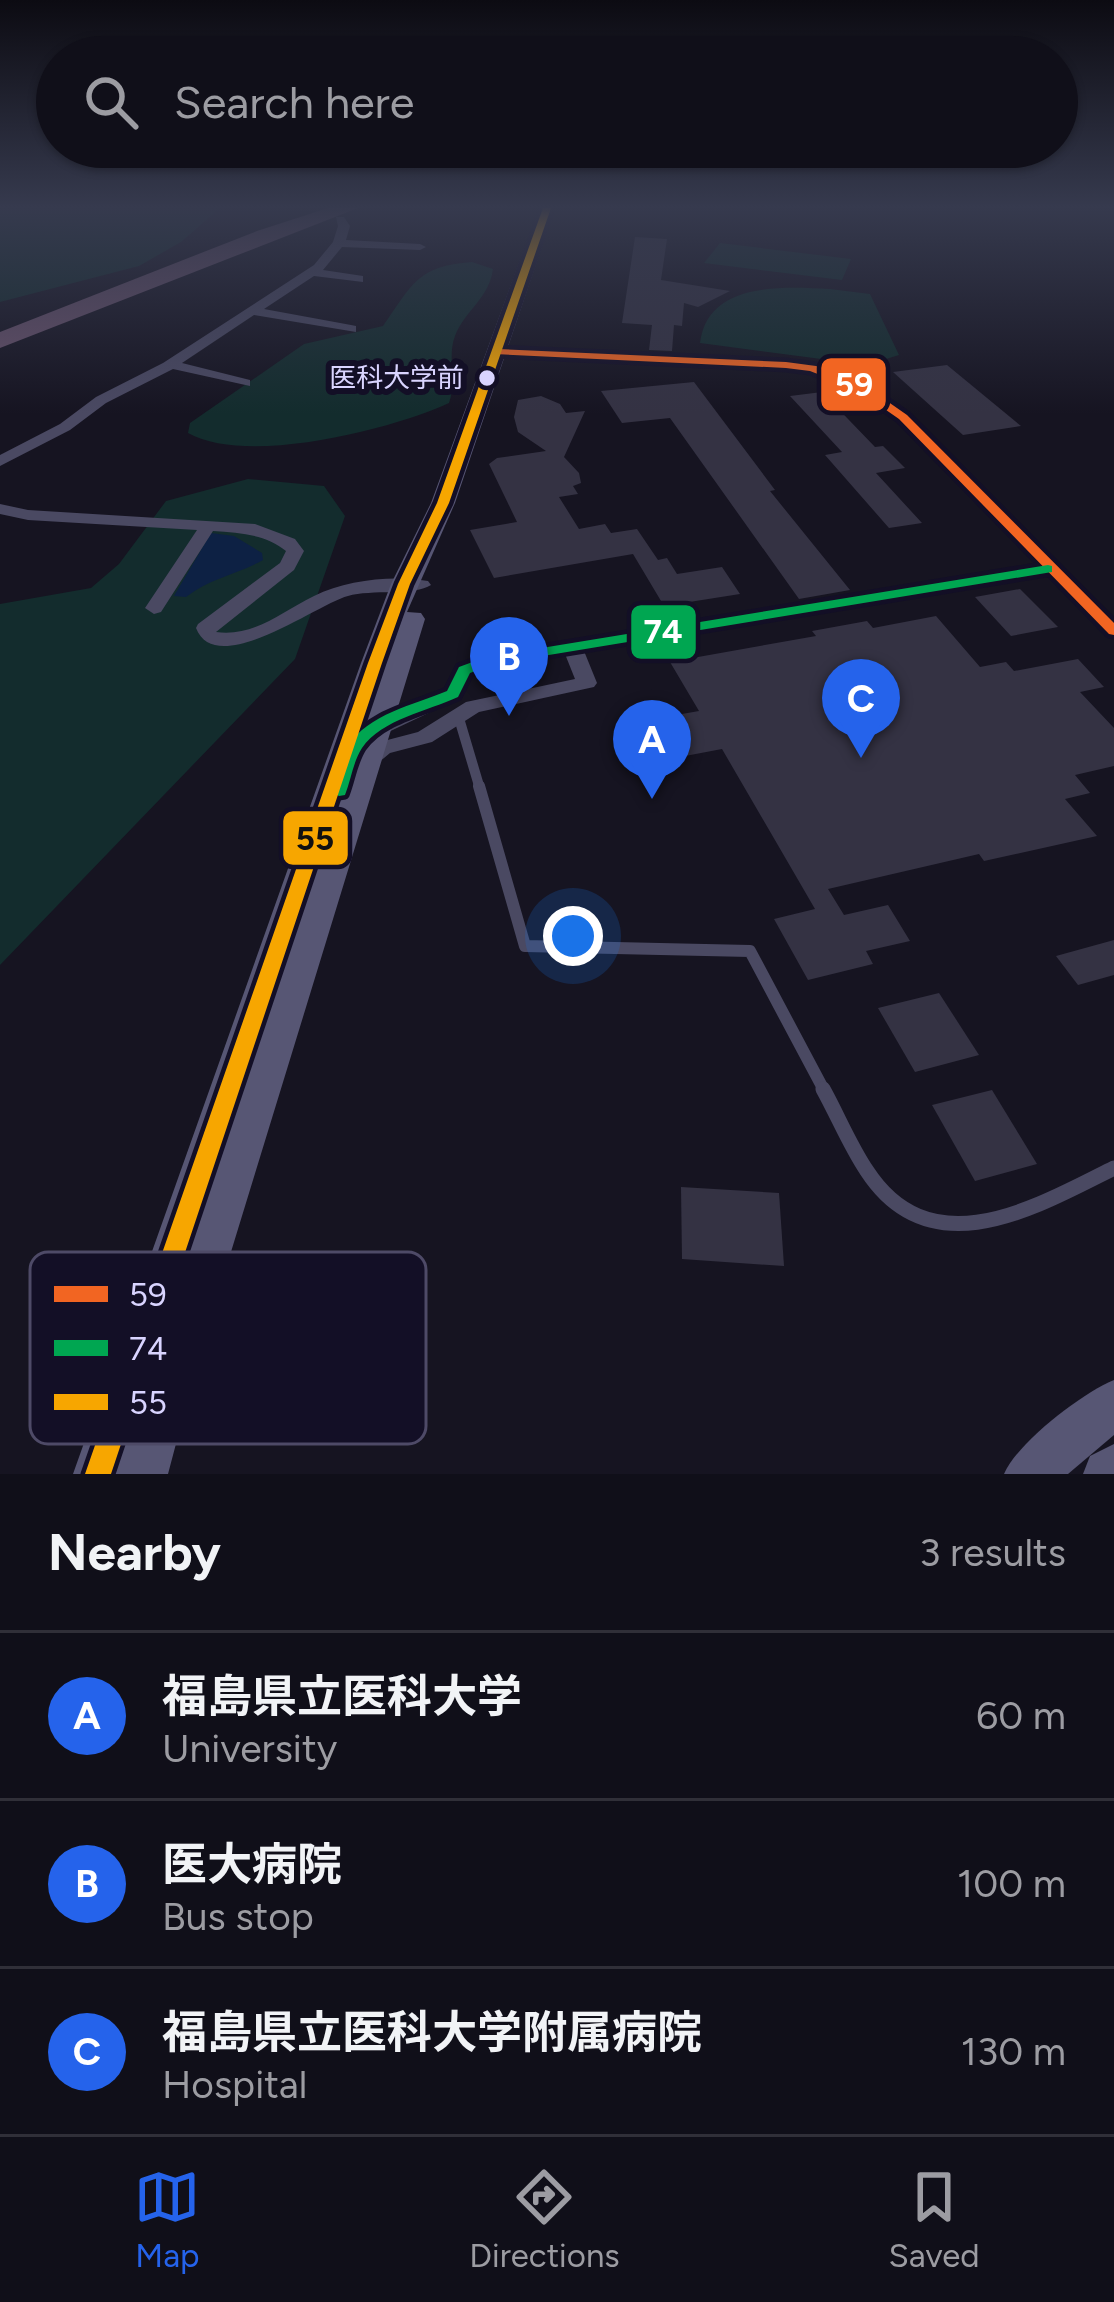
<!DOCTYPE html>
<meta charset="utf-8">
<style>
:root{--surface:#100f19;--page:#191822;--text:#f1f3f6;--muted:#9c9ca2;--line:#302f38;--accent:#2563eb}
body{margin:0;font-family:Figtree,"Noto Sans JP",sans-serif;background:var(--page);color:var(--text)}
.you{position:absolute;left:573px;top:936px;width:42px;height:42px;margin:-30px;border:9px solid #fff;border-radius:50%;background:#1a73e8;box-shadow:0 0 0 18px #1a73e833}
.badge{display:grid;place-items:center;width:78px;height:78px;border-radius:50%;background:var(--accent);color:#fff;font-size:39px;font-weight:700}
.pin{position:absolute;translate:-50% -99px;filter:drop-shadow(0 3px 6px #0008)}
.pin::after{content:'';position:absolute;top:63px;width:42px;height:36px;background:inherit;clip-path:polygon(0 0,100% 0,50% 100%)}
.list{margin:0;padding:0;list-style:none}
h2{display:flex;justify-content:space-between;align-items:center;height:156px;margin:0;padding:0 48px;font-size:51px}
h2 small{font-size:39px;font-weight:400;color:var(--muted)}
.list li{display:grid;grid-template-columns:78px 1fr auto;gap:36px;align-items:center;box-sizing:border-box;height:168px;padding:0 48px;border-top:3px solid var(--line)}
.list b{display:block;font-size:45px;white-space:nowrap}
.list p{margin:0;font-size:39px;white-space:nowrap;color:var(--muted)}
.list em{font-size:39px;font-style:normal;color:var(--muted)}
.icon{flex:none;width:66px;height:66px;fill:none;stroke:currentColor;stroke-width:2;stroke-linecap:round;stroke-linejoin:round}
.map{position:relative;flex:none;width:1114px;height:1474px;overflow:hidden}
.search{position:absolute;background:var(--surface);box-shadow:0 3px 9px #0004;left:36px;right:36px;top:36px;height:132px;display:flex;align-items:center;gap:30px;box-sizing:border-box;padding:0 42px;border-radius:66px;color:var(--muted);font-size:45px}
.sheet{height:660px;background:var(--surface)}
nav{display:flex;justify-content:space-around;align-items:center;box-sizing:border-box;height:168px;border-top:3px solid var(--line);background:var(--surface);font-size:33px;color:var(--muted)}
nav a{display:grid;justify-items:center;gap:6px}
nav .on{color:var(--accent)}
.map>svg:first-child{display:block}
.green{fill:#132c2d}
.water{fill:#0d2144}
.building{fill:#343243}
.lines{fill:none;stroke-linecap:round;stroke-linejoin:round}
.lane-far2{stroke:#4a4962;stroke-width:10}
.lane-far1{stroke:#4a4962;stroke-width:12}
.lane{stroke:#4a4962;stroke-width:15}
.street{fill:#4a4962;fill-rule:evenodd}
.secondary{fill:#575674;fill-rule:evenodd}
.highway{fill:#67516a;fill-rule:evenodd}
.bus-1-casing{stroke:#130f26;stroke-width:9}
.bus-2-casing{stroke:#130f26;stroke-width:9}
.bus-3-casing{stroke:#130f26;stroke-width:9}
.bus-1{fill:#f26522;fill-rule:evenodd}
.bus-2{fill:#00a651;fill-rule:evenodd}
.bus-3{fill:#f7a600;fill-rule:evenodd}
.bus-dot{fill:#d9d4ff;stroke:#130f26;stroke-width:4.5}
.labels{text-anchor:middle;stroke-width:12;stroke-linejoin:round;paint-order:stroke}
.far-bus-label{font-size:27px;fill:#d9d4ff;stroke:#130f26;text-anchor:end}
.key{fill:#130f26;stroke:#4e4a67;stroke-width:3}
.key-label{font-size:33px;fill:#d9d4ff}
.line-badge{stroke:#130f26;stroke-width:4.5}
.badge-label{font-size:33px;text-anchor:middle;font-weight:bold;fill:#fff}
.pale-badge-label{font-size:33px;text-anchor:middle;font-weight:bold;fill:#111}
</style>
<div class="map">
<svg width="1114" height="1474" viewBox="0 0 1114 1474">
<rect width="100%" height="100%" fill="#161421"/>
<!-- green -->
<g class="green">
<path d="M0 208H220L181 242 139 266 0 302Z"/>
<path d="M720 243 851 259 842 280 704 263Z"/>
<path d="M472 262 493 269C489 299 465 310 455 336 447 356 457 381 449 403 390 430 247 466 188 433L190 423 304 344 383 326C413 284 417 266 472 262Z"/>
<path d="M830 289 870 294 899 355 867 365 700 343C708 281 783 287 830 289Z"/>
<path d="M248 479 324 486 345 516 295 659 0 965V604L91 588 119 564 166 501Z"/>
</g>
<!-- water -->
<path class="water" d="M211 533 234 536 262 553 263 560C236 575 210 578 186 597L174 596Z"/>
<!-- building -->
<g class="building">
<path d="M635 237 667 239 661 280 730 291 698 307 684 303 682 326 674 325 672 351 649 350 652 325 622 323Z"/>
<path d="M947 365 1021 426 963 435 893 372Z"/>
<path d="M694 382 775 490 770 491 850 590 799 599 670 418 622 423 601 391Z"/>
<path d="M822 392 875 447 883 446 905 468 876 473 922 523 889 528 825 455 842 452 790 396Z"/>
<path d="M541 396 560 404 566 413 585 411 564 457 579 473 581 483 573 486 578 494 559 497 579 529 605 524 611 533 637 529 658 560 667 558 677 574 722 567 740 594 664 606 633 554 494 578 470 530 517 522 489 464 497 458 546 451 518 432 514 417 518 400Z"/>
<path d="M1020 589 1058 627 1011 636 975 597Z"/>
<path d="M936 616 980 667 1006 662 1014 671 1078 659 1104 687 1080 692 1114 728V766L1075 775 1090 793 1065 799 1097 836 984 861 979 854 828 889 844 915 888 905 910 941 866 951 873 964 808 980 774 919 815 909 722 749 680 757 659 718 699 711 670 662 816 636 812 631 867 621 873 628Z"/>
<path d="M1114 940V975L1078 985 1056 956Z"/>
<path d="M939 993 979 1055 915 1072 878 1008Z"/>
<path d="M992 1090 1037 1164 975 1181 932 1105Z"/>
<path d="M681 1187 779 1193 784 1266 682 1259Z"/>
</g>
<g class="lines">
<!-- lane-far2 -->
<path class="lane-far2" d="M458 715 480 789"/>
<!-- lane-far1 -->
<path class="lane-far1" d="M479 786 525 946 750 951 825 1092"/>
<!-- lane -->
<path class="lane" d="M823 1089C838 1116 850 1146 867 1171 931 1269 1036 1207 1114 1168"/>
<!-- street -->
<g class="street">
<path d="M336 217H344L350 226 346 240 420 244 426 247 420 250 342 247 323 270 363 276V282L314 276 264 309 351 325 356 326V332L254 315 182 363 250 380V386L173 369 106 403 70 430 0 466V455L60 424 96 397 163 363 314 265 333 242 338 226Z"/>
<path d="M498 348 786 361 817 365 865 384 908 414 1114 620V637L1107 635 1048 574 584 651 597 683 594 687 479 712 432 742 390 753 378 763H362L359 758 376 743 418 732 466 702 575 679 565 654 495 665 472 674 460 698 380 736H366L363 731 366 726 445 690 457 666 484 656 1039 565 898 420 855 390 809 372 493 355V349Z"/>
<path d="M0 504 28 510 255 524 295 539 304 551 294 570 216 632C255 637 281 612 314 596 347 580 392 575 428 581L431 585C415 596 371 589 348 596 317 604 216 680 196 628L198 624 280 563 286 551C265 534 240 533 213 531L161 612 154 614 145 608 197 530 28 520 0 514Z"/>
</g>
<!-- secondary -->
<g class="secondary">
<path d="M539 208H555L455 503 407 612 421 613 425 619 200 1353 168 1474H73L361 663 391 584 431 503Z"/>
<path d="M1114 1380V1435L1068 1474H1004C1017 1443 1082 1393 1114 1380Z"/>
<path d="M1114 1444V1474H1083L1090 1456Z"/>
</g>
<!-- highway -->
<path class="highway" d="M328 208H358L0 348V332L257 231Z"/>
<!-- bus-1 casing -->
<g class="bus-1-casing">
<path id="bus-1" d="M498 349 786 362 816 366 864 385 907 415 1114 623V635L1109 634 899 419 856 389 810 371 786 368 495 354V350Z"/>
</g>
<!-- bus-2 casing -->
<g class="bus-2-casing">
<path id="bus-2" d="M1048 565 1052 566V572L494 664 470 673 458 697C428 711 382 719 362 748 353 762 351 780 345 795L339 796 331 791C336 776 340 760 348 746 368 714 414 705 447 691L459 667 486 657Z"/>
</g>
<!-- bus-3 casing -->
<g class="bus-3-casing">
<path id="bus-3" d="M543 208H551L449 503 410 584 382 663 111 1474H85L368 663 398 584 437 503Z"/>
</g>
<!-- bus-1 -->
<use href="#bus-1" class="bus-1"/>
<!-- bus-2 -->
<use href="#bus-2" class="bus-2"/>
<!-- bus-3 -->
<use href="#bus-3" class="bus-3"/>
</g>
<!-- sky -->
<linearGradient id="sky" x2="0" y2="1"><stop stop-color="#0c0b12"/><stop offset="0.5" stop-color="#363a4e"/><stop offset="1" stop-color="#363a4e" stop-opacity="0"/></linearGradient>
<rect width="1114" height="414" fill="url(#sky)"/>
<!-- markers -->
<circle class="bus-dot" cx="487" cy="378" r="10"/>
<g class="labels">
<!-- far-bus labels -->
<g class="far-bus-label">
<text x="464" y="387">医科大学前</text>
</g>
</g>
<!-- legend -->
<rect x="30" y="1252" width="396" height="192" rx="18" class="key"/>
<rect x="54" y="1286" width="54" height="16" fill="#f26522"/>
<rect x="54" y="1340" width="54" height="16" fill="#00a651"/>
<rect x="54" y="1394" width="54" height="16" fill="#f7a600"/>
<g class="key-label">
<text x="129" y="1306">59</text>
<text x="129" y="1360">74</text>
<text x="129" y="1414">55</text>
</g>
<g class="line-badge">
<rect x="819" y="356" width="69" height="57" rx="12" fill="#f26522"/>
<rect x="629" y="603" width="69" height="58" rx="12" fill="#00a651"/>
<rect x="281" y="809" width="69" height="58" rx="12" fill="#f7a600"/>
</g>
<g class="badge-label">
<text x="854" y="396">59</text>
<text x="663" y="643">74</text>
</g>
<g class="pale-badge-label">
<text x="315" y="850">55</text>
</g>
</svg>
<div class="you"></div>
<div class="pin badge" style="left:652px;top:799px">A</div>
<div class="pin badge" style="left:509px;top:716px">B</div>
<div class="pin badge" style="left:861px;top:758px">C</div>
<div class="search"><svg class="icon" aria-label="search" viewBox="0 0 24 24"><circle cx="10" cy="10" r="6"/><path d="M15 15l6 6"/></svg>Search here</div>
</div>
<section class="sheet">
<h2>Nearby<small>3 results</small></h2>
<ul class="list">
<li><span class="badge">A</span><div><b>福島県立医科大学</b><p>University</p></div><em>60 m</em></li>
<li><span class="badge">B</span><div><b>医大病院</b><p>Bus stop</p></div><em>100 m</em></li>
<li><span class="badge">C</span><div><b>福島県立医科大学附属病院</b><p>Hospital</p></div><em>130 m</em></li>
</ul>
</section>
<nav>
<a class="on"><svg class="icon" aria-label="map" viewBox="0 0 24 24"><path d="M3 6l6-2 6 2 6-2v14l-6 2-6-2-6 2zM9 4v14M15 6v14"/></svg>Map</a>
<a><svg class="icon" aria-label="directions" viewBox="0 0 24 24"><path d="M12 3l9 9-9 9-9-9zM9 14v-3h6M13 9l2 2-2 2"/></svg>Directions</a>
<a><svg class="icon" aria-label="saved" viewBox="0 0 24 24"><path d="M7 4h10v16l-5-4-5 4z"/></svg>Saved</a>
</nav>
